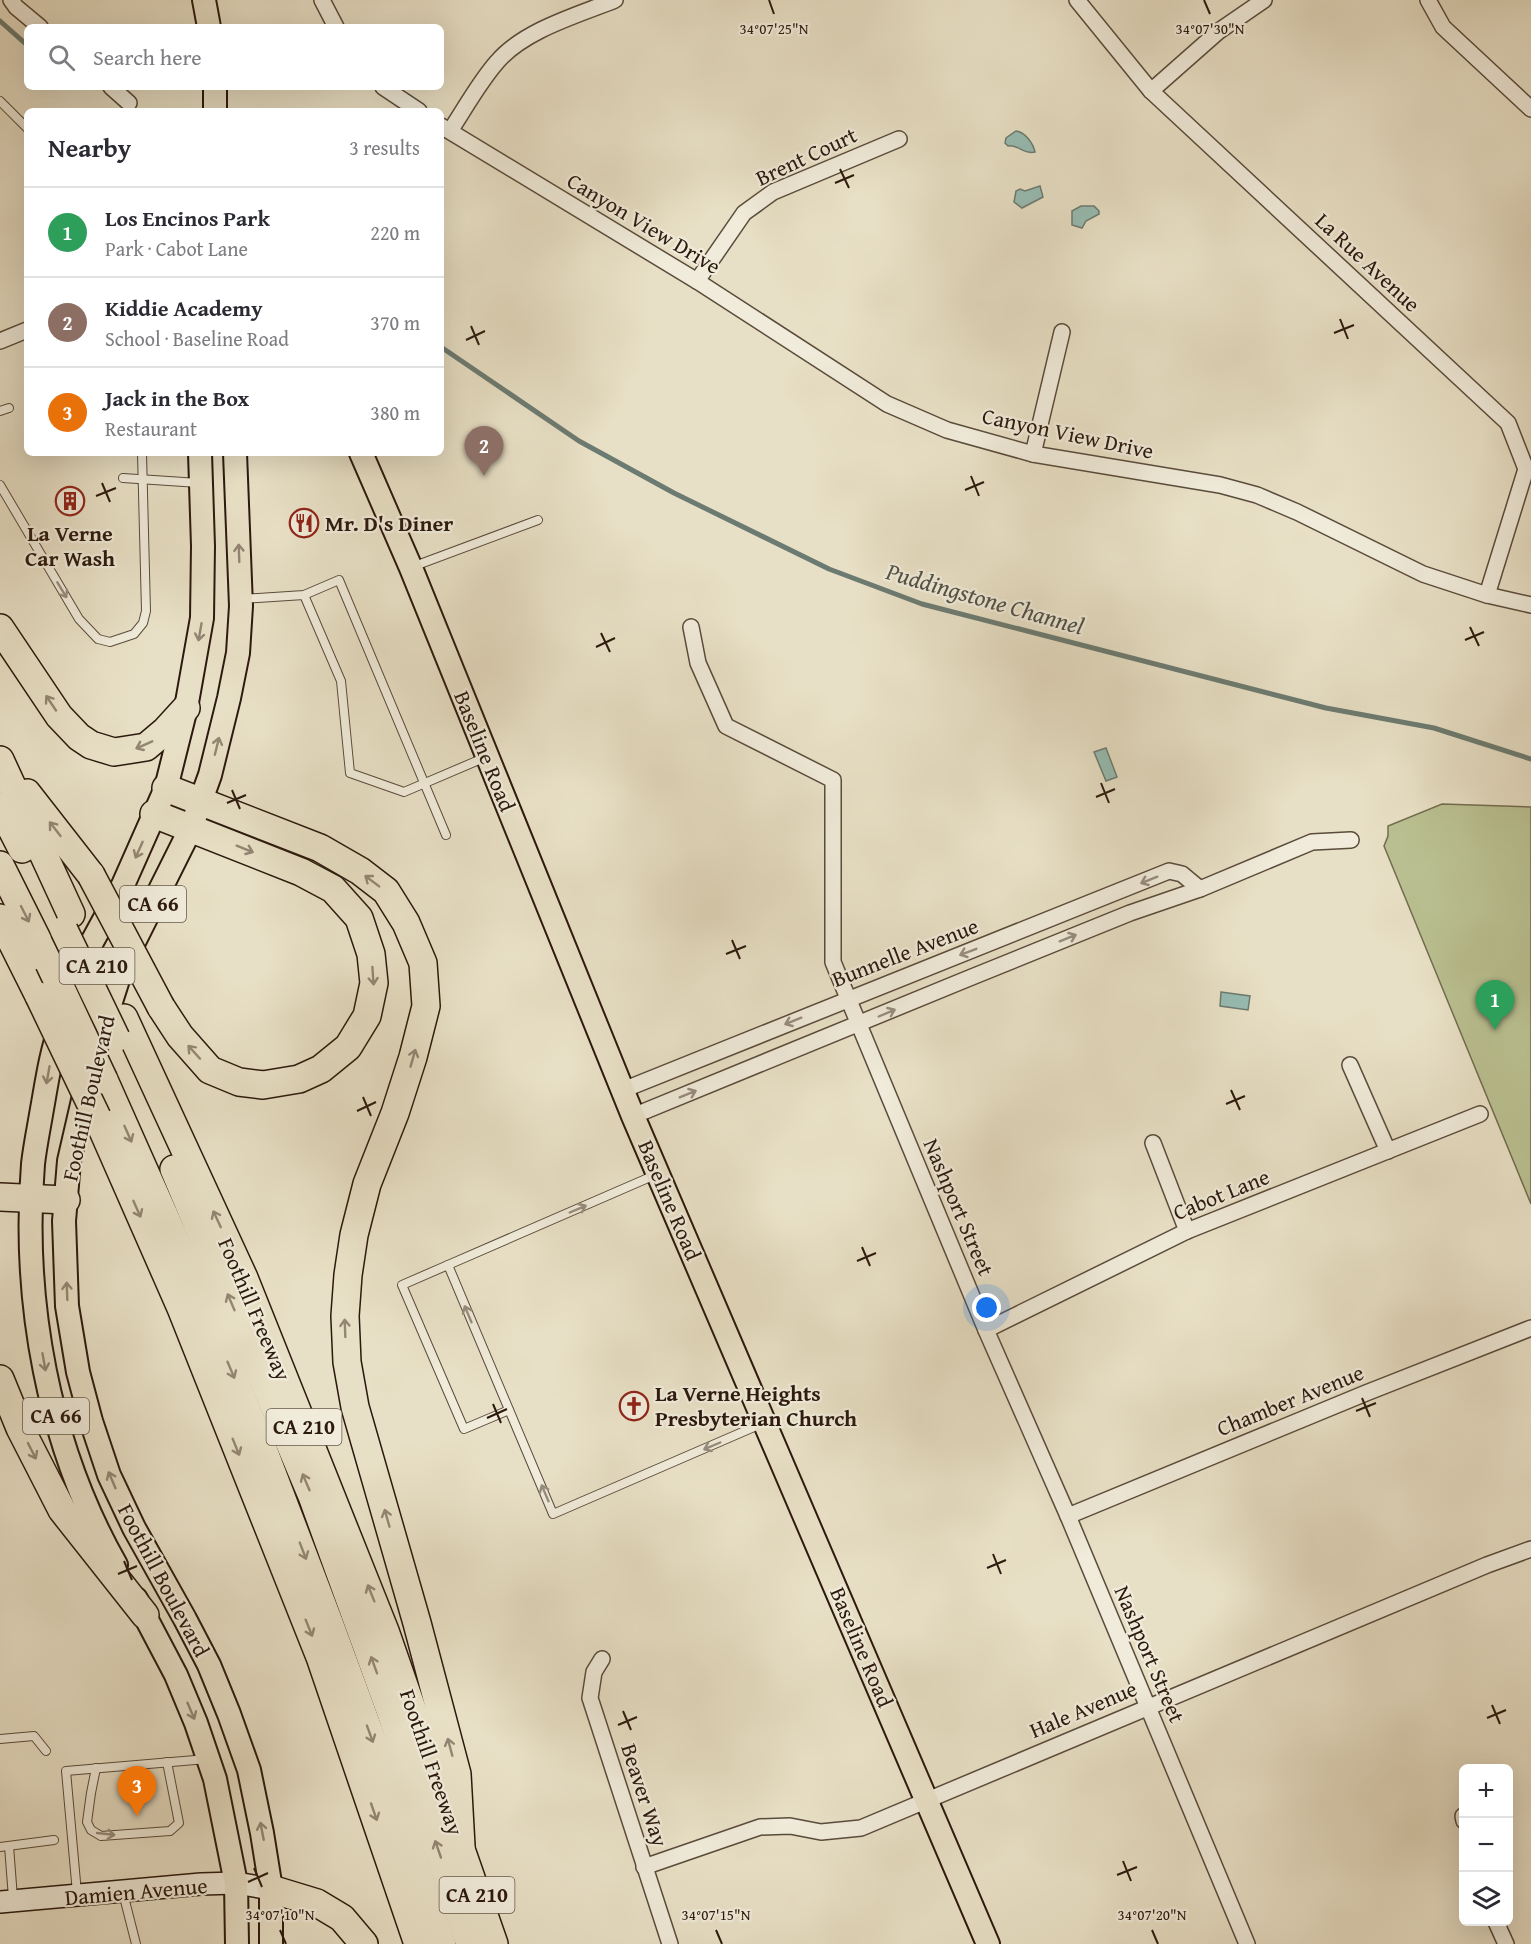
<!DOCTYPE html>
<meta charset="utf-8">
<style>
:root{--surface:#fff;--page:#f2f2f3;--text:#2b2b33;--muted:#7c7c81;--line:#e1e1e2;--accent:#7c3aed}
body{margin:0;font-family:"Gentium Book Plus",serif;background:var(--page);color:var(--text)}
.controls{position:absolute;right:18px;bottom:18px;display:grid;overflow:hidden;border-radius:9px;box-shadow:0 6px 24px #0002}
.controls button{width:54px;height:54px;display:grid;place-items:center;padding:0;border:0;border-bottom:2px solid var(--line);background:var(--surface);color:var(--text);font:30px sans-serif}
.you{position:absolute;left:987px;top:1308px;width:21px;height:21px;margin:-15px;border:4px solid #fff;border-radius:50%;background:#1a73e8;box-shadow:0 0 0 9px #1a73e833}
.badge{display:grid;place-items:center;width:39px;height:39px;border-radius:50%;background:var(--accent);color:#fff;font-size:20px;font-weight:700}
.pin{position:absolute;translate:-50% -50px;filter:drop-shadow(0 2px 3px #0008)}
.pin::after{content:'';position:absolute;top:32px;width:21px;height:18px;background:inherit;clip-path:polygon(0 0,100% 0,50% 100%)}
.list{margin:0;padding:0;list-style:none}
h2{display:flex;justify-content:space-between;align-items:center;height:78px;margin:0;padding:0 24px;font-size:26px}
h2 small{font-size:20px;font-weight:400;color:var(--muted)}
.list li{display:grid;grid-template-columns:39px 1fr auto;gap:18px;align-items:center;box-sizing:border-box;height:90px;padding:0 24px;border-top:2px solid var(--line)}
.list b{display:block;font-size:22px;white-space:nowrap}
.list p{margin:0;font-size:20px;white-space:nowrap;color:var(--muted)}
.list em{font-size:20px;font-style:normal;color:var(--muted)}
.icon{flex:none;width:33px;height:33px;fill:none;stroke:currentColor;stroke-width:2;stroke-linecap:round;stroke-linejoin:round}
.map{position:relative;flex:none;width:1531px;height:1944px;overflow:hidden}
.search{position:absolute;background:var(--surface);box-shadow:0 6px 24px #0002;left:24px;top:24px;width:420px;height:66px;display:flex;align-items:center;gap:15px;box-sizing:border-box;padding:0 21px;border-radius:9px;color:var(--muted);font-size:22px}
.panel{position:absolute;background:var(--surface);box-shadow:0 6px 24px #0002;left:24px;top:108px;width:420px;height:348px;border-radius:9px}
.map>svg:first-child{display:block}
.green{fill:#bac192;stroke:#726d50;stroke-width:1.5}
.water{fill:#97bdb4;stroke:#6c7b71;stroke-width:1.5}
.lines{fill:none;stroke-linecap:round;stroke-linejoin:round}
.stream{stroke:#6c7b71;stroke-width:5}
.lane-casing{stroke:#5a4b3b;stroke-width:10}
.street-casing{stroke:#5a4b3b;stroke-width:18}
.secondary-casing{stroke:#2b190d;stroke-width:24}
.primary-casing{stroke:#2b190d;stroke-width:26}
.highway-casing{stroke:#2b190d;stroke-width:30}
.lane{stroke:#f0ebda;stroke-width:8}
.street{stroke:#f0ebda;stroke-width:15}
.secondary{stroke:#f0ebda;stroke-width:21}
.primary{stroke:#e8e0c6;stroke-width:22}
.highway{stroke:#e8e0c6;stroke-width:27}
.highway-bridge-casing{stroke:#2b190d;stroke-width:30;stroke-linecap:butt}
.highway-bridge{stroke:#e8e0c6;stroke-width:27}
.oneway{stroke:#938673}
.oneway2{stroke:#978c7e}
.ticks{fill:none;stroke:#2b190d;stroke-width:2}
.labels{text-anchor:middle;stroke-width:4.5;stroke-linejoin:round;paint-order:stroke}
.shield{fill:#f0ebda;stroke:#66584a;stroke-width:1.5}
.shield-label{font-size:21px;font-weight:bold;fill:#2b190d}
.street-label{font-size:22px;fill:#2b190d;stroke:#f0ebda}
.poi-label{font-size:22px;font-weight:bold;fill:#2b190d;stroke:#f0ebda;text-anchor:start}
.water-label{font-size:24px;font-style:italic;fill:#515247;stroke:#f0ebda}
.ticks-label{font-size:15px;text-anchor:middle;fill:#2b190d;stroke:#f0ebda;stroke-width:4.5;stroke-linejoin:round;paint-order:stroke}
</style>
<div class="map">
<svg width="1531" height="1944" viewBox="0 0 1531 1944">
<rect width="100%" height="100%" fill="#e8e0c6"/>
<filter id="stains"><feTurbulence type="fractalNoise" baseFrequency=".00333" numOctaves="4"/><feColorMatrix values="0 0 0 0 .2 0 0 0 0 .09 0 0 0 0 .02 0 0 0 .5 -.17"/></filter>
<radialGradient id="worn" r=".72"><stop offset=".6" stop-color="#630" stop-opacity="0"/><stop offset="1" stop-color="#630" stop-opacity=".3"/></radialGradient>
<!-- green -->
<path class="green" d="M1442 804 1531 807V1204L1384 846 1388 836V826Z"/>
<!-- water -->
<g class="water">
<path d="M1016 131C1025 132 1033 143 1035 152 1024 155 1018 144 1008 146L1005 143 1006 138Z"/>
<path d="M1040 186 1043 197 1022 208 1014 202 1016 191 1020 189 1025 191Z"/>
<path d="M1081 206H1094L1099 211V214L1086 221 1082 228 1072 225V211Z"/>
<path d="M1106 748 1117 777 1106 781 1094 752Z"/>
<path d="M1221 992 1250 996 1248 1010 1220 1006Z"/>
</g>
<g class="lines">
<!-- stream -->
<g class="stream">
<path d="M0 21 27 45"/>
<path d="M441 347 579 441 674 493 829 569 922 604 1326 708 1434 728 1531 759"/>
</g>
<!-- lane casing -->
<g class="lane-casing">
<g id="lane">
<path d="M0 101 27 128"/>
<path d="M0 411 9 408"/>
<path d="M123 478 199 483"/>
<path d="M0 485 79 619 98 639 110 642 134 634 143 623 146 611 142 453"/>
<path d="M412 567 538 520"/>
<path d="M304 595 341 681 350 773 404 792 486 757"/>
<path d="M242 599 304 595 339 580 446 835"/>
<path d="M655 1175 448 1265 553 1514 761 1424"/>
<path d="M448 1265 402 1285 464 1429 509 1410"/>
<path d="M0 1739 34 1736 46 1751"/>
<path d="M96 1768 91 1793 87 1822 91 1830 101 1836 170 1831 179 1823 167 1762"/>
<path d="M9 1846 13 1898"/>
<path d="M0 1847 54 1840"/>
<path d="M77 1893 66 1771 207 1759"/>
<path d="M123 1893 136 1944"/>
</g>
</g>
<!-- street casing -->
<g class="street-casing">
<g id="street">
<path d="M11 0 16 7 40 27"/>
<path d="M322 0 336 27"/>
<path d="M1077 0 1151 91 1508 423 1526 469 1487 595"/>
<path d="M1428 0 1443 27 1531 109"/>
<path d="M111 87 129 103"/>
<path d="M383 87 419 111"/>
<path d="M1151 91 1219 31 1264 0"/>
<path d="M441 126 697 281 887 404 947 430 1033 454 1220 485 1257 495 1297 512 1423 574 1487 595 1531 605"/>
<path d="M450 131C464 110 480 81 497 62 524 30 578 15 615 0"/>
<path d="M697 281 744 213 773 192 899 139"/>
<path d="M0 341 27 330"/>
<path d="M1033 454 1062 332"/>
<path d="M691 627 698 663 726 726 833 780V962L986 1330 1068 1516 1247 1944"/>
<path d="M1350 1065 1388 1151"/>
<path d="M623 1090 1169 871 1182 874 1200 889"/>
<path d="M633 1116 967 979 1130 913 1200 889 1312 842 1351 840"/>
<path d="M1153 1143 1187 1231"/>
<path d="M986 1330 1187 1231 1480 1114"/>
<path d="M1068 1516 1366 1393 1531 1328"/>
<path d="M602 1659 594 1672 590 1698 670 1944"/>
<path d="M1463 1816 1464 1821"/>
<path d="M644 1867 760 1827 790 1826 821 1832 861 1828 1487 1565 1531 1549"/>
<path d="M1496 1922 1506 1944"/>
</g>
</g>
<!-- secondary casing -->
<g class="secondary-casing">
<path id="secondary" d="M0 1902 201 1884 236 1883 271 1889"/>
</g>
<!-- primary casing -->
<g class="primary-casing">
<g id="primary">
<path d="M204 0 209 27"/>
<path d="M215 87V111"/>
<path d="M235 453 241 606 238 653 229 698 210 775 191 828 123 964 92 1061 69 1161 64 1221 67 1306 78 1372 91 1421 109 1475 134 1528 185 1619 209 1665 229 1714 249 1770 262 1833 271 1889V1944"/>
<path d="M361 453 411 568 633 1116 988 1944"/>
<path d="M79 977 92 942 123 885 166 788 186 708 202 618 203 546 200 453"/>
<path d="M61 1025C51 1052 47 1081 42 1109 39 1127 35 1146 33 1164 22 1301 48 1445 116 1565"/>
<path d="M136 1599 176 1675 196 1723 215 1779 236 1883 237 1944"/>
</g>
</g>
<!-- highway casing -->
<g class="highway-casing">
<g id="highway">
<path d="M0 628 59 716 79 737 91 745 114 752 146 747 165 731 186 708"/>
<path d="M0 760 71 914"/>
<path d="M166 788 320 848 360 871 386 891 406 923 423 963 426 1006 413 1057 395 1113 367 1184 354 1235 348 1275 345 1316 347 1362 355 1407 417 1623 457 1774 461 1846"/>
<path d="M27 793 91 875"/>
<path d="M0 806 22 849"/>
<path d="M154 814 301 872 333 889 359 918 371 954 374 983 367 1016 348 1047 321 1069 299 1079 263 1085 239 1082 210 1070 180 1036 161 1007"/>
<path d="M0 865 49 963"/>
<path d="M0 918 39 996"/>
<path d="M124 1018 244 1278 385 1631 494 1944"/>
<path d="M104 1080 193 1280 263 1449 330 1625 377 1753 442 1944"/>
<path d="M97 1117 181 1308 320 1657 418 1944"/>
<path d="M174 1169 312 1496 391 1713 470 1944"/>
<path d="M0 1197 66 1200"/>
<path d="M0 1379 20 1428 62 1510 145 1615"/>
<path d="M271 1889 317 1903 342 1918 364 1944"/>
</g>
</g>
<!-- lane -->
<use href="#lane" class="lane"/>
<!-- street -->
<use href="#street" class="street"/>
<!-- secondary -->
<use href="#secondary" class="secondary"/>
<!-- primary -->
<use href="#primary" class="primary"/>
<!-- highway -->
<use href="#highway" class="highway"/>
<!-- highway-bridge casing -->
<g class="highway-bridge-casing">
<g id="highway-bridge">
<path d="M91 875 161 1007"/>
<path d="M64 930 116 1038"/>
<path d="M49 963 104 1080"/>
<path d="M39 996 97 1117"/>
</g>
</g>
<!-- highway-bridge -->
<use href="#highway-bridge" class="highway-bridge"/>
</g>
<!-- one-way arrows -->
<defs><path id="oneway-shaft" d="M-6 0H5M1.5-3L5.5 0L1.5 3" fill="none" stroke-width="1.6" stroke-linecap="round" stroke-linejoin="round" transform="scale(1.5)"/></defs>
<g class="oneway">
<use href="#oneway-shaft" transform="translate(239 553) rotate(-92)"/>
<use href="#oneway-shaft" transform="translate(200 632) rotate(100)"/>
<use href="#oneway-shaft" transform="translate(51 703) rotate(-124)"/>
<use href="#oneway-shaft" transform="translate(144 745) rotate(156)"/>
<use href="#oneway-shaft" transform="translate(217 746) rotate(-76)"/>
<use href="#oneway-shaft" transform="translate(55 829) rotate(-128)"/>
<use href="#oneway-shaft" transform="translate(245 849) rotate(22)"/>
<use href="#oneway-shaft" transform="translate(139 850) rotate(114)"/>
<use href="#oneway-shaft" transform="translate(372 881) rotate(-143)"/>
<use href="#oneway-shaft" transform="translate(25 914) rotate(63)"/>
<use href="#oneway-shaft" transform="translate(373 976) rotate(86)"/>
<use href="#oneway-shaft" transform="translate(194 1052) rotate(-132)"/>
<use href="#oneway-shaft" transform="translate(413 1058) rotate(-74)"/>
<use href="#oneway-shaft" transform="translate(48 1075) rotate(100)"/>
<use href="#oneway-shaft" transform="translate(128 1134) rotate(66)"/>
<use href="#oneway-shaft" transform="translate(137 1209) rotate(66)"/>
<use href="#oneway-shaft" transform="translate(217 1219) rotate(-115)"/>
<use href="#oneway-shaft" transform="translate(67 1291) rotate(-92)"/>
<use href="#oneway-shaft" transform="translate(231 1302) rotate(-113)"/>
<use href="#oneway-shaft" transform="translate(345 1328) rotate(-92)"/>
<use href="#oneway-shaft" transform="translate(44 1362) rotate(80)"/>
<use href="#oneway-shaft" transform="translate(231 1370) rotate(67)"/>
<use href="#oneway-shaft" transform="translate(236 1447) rotate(68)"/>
<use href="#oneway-shaft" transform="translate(32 1451) rotate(63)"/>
<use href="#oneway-shaft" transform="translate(112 1480) rotate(-113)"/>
<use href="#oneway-shaft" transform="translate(306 1482) rotate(-113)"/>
<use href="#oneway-shaft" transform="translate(387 1518) rotate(-106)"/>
<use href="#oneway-shaft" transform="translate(303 1551) rotate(69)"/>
<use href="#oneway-shaft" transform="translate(371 1593) rotate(-112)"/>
<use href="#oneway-shaft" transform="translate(309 1628) rotate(68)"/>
<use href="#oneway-shaft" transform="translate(374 1665) rotate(-110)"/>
<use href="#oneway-shaft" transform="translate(191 1711) rotate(67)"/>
<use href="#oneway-shaft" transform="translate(370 1734) rotate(70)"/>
<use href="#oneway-shaft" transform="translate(450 1747) rotate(-105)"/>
<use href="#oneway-shaft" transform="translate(374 1812) rotate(71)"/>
<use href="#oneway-shaft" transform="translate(262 1831) rotate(-101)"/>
<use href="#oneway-shaft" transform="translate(438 1849) rotate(-109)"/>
</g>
<g class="oneway2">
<use href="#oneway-shaft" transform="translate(62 590) rotate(59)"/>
<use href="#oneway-shaft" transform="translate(1149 880) rotate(158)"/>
<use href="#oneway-shaft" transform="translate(1068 938) rotate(-22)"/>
<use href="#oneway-shaft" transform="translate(968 952) rotate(159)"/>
<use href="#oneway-shaft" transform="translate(887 1013) rotate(-23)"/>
<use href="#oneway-shaft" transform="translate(793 1021) rotate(158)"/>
<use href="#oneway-shaft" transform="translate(688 1094) rotate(-22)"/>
<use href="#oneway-shaft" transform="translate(578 1209) rotate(-23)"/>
<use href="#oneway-shaft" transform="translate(468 1314) rotate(-113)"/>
<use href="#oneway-shaft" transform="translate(712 1446) rotate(157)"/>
<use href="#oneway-shaft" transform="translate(545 1493) rotate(-113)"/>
<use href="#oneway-shaft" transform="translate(106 1834) rotate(6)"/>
</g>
<!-- ticks -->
<path class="ticks" d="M769 0 774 14M1204 0 1210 14M840 169 849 188M835 183 854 175M1340 319 1348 339M471 326 479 345M1334 333 1354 325M466 340 485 331M971 476 979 496M102 483 110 502M965 490 984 482M96 496 116 488M1470 627 1479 646M601 633 610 652M1465 640 1484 632M596 647 615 638M1101 783 1109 803M232 790 240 809M1096 797 1115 789M227 803 246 795M732 940 740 959M726 954 746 946M1231 1090 1240 1110M363 1097 371 1116M1226 1104 1245 1096M357 1111 376 1102M862 1247 870 1266M857 1261 876 1253M1362 1398 1370 1417M493 1404 501 1423M1356 1411 1376 1403M487 1418 507 1409M993 1554 1001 1574M124 1561 132 1580M987 1568 1006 1560M118 1574 137 1566M1492 1705 1500 1724M623 1711 631 1730M1487 1718 1506 1710M618 1725 637 1717M1123 1861 1131 1881M254 1868 262 1887M1117 1875 1137 1867M248 1882 268 1873M280 1930 286 1944M716 1930 722 1944M1152 1930 1158 1944"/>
<!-- icons -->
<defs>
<g id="building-ring" transform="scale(1.5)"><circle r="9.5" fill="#f0ebda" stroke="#8f2418" stroke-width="1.5"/><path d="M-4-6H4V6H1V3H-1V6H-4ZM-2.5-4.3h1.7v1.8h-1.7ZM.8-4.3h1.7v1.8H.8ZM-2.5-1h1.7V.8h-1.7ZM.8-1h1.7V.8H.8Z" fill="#8f2418"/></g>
<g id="restaurant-ring" transform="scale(1.5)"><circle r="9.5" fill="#f0ebda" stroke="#8f2418" stroke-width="1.5"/><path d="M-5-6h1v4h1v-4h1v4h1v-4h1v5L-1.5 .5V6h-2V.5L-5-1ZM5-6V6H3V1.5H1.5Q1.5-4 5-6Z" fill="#8f2418"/></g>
<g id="church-ring" transform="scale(1.5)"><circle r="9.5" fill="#f0ebda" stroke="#8f2418" stroke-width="1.5"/><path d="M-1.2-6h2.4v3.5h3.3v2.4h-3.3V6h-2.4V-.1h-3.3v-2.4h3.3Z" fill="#8f2418"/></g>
</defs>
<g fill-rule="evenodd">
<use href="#building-ring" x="70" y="501"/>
<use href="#restaurant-ring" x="304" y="523"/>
<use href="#church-ring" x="634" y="1406"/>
</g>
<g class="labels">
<!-- shield labels -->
<g class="shield">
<rect x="120" y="886" width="66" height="36" rx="4.5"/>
<rect x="59.5" y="948" width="75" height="36" rx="4.5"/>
<rect x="23" y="1398" width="66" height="36" rx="4.5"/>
<rect x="266.5" y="1409" width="75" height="36" rx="4.5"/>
<rect x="439.5" y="1877" width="75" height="36" rx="4.5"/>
</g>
<g class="shield-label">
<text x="153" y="911">CA 66</text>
<text x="97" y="973">CA 210</text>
<text x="56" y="1423">CA 66</text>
<text x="304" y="1434">CA 210</text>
<text x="477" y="1902">CA 210</text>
</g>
<!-- street labels -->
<g class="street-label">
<text transform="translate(806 156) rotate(-25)" y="8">Brent Court</text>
<text transform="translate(644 223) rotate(31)" y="8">Canyon View Drive</text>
<text transform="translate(1368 262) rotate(43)" y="8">La Rue Avenue</text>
<text transform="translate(1068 433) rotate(12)" y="8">Canyon View Drive</text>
<text transform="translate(485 751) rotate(68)" y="8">Baseline Road</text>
<text transform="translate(905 952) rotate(-21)" y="8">Bunnelle Avenue</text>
<text transform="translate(88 1098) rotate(-77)" y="8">Foothill Boulevard</text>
<text transform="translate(1221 1194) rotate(-22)" y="8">Cabot Lane</text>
<text transform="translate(670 1200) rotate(67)" y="8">Baseline Road</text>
<text transform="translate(959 1207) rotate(67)" y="8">Nashport Street</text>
<text transform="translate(255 1309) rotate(67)" y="8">Foothill Freeway</text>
<text transform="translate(1290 1400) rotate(-22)" y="8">Chamber Avenue</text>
<text transform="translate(164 1580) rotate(62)" y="8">Foothill Boulevard</text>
<text transform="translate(862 1647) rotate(67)" y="8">Baseline Road</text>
<text transform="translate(1150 1654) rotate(67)" y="8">Nashport Street</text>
<text transform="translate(1083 1709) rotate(-23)" y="8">Hale Avenue</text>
<text transform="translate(432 1762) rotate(71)" y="8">Foothill Freeway</text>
<text transform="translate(645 1795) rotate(72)" y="8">Beaver Way</text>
<text transform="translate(136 1891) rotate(-5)" y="8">Damien Avenue</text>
</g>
<!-- poi labels -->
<g class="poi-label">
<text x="325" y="531">Mr. D's Diner</text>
<text x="70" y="541" text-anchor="middle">La Verne<tspan x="70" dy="25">Car Wash</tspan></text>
<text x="655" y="1401">La Verne Heights<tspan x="655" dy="25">Presbyterian Church</tspan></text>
</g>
<!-- water labels -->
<g class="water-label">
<text transform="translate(985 599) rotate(16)" y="8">Puddingstone Channel</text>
</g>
</g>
<g class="ticks-label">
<text x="774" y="34">34°07'25"N</text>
<text x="1210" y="34">34°07'30"N</text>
<text x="280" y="1920">34°07'10"N</text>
<text x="716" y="1920">34°07'15"N</text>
<text x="1152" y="1920">34°07'20"N</text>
</g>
<rect width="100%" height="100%" filter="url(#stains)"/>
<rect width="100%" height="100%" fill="url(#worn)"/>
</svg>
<div class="controls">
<button>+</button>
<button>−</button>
<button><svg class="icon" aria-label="layers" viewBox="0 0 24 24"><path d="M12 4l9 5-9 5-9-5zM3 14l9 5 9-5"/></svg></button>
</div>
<div class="you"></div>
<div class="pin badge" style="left:1495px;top:1030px;background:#2e9e5b">1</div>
<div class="pin badge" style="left:484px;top:476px;background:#8d6e63">2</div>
<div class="pin badge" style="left:137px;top:1816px;background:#e8710a">3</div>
<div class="search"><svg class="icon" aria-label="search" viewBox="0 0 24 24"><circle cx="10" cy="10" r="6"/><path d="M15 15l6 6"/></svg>Search here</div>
<section class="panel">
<h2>Nearby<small>3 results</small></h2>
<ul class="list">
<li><span class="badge" style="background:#2e9e5b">1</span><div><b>Los Encinos Park</b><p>Park · Cabot Lane</p></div><em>220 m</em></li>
<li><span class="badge" style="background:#8d6e63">2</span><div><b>Kiddie Academy</b><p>School · Baseline Road</p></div><em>370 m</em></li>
<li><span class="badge" style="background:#e8710a">3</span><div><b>Jack in the Box</b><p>Restaurant</p></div><em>380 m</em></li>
</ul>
</section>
</div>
